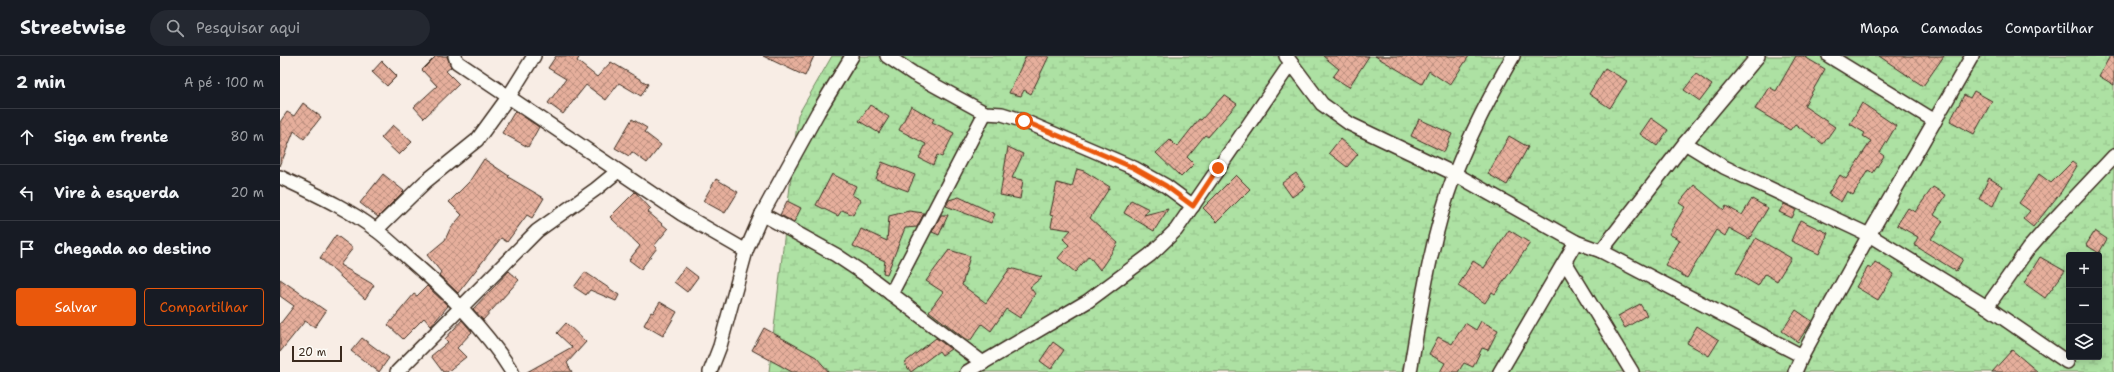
<!DOCTYPE html>
<html lang="pt">
<meta charset="utf-8">
<style>
:root{--surface:#171b24;--page:#242831;--text:#f1f3f6;--muted:#9ea1a6;--line:#363941;--accent:#ea580c}
body{margin:0;font-family:"Shantell Sans",sans-serif;background:var(--page);color:var(--text)}
.controls{position:absolute;right:12px;bottom:12px;display:grid;overflow:hidden;border-radius:4px;box-shadow:0 2px 10px #0003}
.controls button{width:36px;height:36px;display:grid;place-items:center;padding:0;border:0;border-bottom:1px solid var(--line);background:var(--surface);color:var(--text);font:20px sans-serif}
.scale{position:absolute;left:12px;bottom:10px;width:50px;box-sizing:border-box;padding-left:4px;border:2px solid #3b2a1e;border-top:0;font-size:11px;line-height:14px;white-space:nowrap;color:#3b2a1e;-webkit-text-stroke:3px #fdfcf7;paint-order:stroke}
.stop{position:absolute;width:12px;height:12px;margin:-9px;border:3px solid #ea580c;border-radius:50%;background:#fff}
.stop.end{background:#ea580c;border-color:#fff;box-shadow:0 1px 4px #0008}
.list{margin:0;padding:0;list-style:none}
h2{display:flex;justify-content:space-between;align-items:center;height:52px;margin:0;padding:0 16px;font-size:17px}
h2 small{font-size:13px;font-weight:400;color:var(--muted)}
.list li{display:grid;grid-template-columns:26px 1fr auto;gap:12px;align-items:center;box-sizing:border-box;height:56px;padding:0 16px;border-top:1px solid var(--line)}
.list b{display:block;font-size:15px;white-space:nowrap}
.list em{font-size:13px;font-style:normal;color:var(--muted)}
.actions{display:flex;gap:8px;padding:12px 16px}
.actions a{flex:1;padding:9px 0;border:1px solid var(--accent);border-radius:4px;text-align:center;font-size:14px;color:var(--accent)}
.actions .main{background:var(--accent);color:#fff}
.icon{flex:none;width:22px;height:22px;fill:none;stroke:currentColor;stroke-width:2;stroke-linecap:round;stroke-linejoin:round}
.map{position:relative;flex:none;width:1834px;height:316px;overflow:hidden}
header{display:flex;align-items:center;gap:24px;box-sizing:border-box;height:56px;padding:0 20px;background:var(--surface);border-bottom:1px solid var(--line)}
header strong{font-size:19px}
nav{display:flex;gap:22px;margin-inline-start:auto;font-size:14px}
.search{width:280px;height:36px;background:var(--page);display:flex;align-items:center;gap:10px;box-sizing:border-box;padding:0 14px;border-radius:22px;color:var(--muted);font-size:15px}
main{display:flex}
aside{flex:1;background:var(--surface)}
.map>svg:first-child{display:block}
.wetland{fill:url(#wetland-marsh);stroke:#748660;fill-rule:evenodd}
.building{fill:url(#building-cross-hatch);stroke:#3b2a1e}
.lines{fill:none;stroke-linecap:round;stroke-linejoin:round}
.street-casing{stroke:#3b2a1e;stroke-width:16}
.street{stroke:#fdfcf7;stroke-width:13}
.route{stroke:#ea580c;stroke-width:5}
</style>
<header>
<strong>Streetwise</strong>
<div class="search"><svg class="icon" aria-label="search" viewBox="0 0 24 24"><circle cx="10" cy="10" r="6"/><path d="M15 15l6 6"/></svg>Pesquisar aqui</div>
<nav><a>Mapa</a><a>Camadas</a><a>Compartilhar</a></nav>
</header>
<main>
<aside>
<h2>2 min<small>A pé · 100 m</small></h2>
<ul class="list">
<li><svg class="icon" aria-label="ahead" viewBox="0 0 24 24"><path d="M12 20V5M6 11l6-6 6 6"/></svg><div><b>Siga em frente</b></div><em>80 m</em></li>
<li><svg class="icon" aria-label="left" viewBox="0 0 24 24"><path d="M17 20v-9H6M10 6l-5 5 5 5"/></svg><div><b>Vire à esquerda</b></div><em>20 m</em></li>
<li><svg class="icon" aria-label="arrive" viewBox="0 0 24 24"><path d="M6 21V4h12l-3 4 3 4H6"/></svg><div><b>Chegada ao destino</b></div></li>
</ul>
<div class="actions"><a class="main">Salvar</a><a>Compartilhar</a></div>
</aside>
<div class="map">
<svg width="1834" height="316" viewBox="0 0 1834 316">
<defs>
<pattern id="wetland-marsh" width="20" height="14" patternUnits="userSpaceOnUse"><rect width="20" height="14" fill="#ade1a3"/><path d="M1 5h8M5 5V1M11 12h8M15 12V8" fill="none" stroke="#96c18c"/></pattern>
<pattern id="building-cross-hatch" width="8" height="8" patternUnits="userSpaceOnUse"><rect width="8" height="8" fill="#e6af9c"/><path d="M0 0l8 8M0 8l8-8" fill="none" stroke="#bc8f7f"/></pattern>
</defs>
<rect width="100%" height="100%" fill="#f8ede5"/>
<filter id="ink" filterUnits="userSpaceOnUse"><feTurbulence type="fractalNoise" baseFrequency=".025" numOctaves="2"/><feDisplacementMap in="SourceGraphic" scale="8" xChannelSelector="R" yChannelSelector="G"/><feConvolveMatrix kernelMatrix="1 2 1 2 8 2 1 2 1" color-interpolation-filters="sRGB"/></filter>
<g filter="url(#ink)">
<!-- wetland -->
<path class="wetland" d="M552 0H1834V316H489L518 59ZM1789 199H1819V301H1789Z"/>
<!-- building -->
<g class="building">
<path d="M156 0H167L171 11 166 15 179 28 144 62 134 51 157 30 142 14Z"/>
<path d="M276 0H300L297 5 317 21 331 6 368 28 361 40 339 27 326 44 306 29 283 58 268 47 286 23 268 12Z"/>
<path d="M483 0H534L525 20Z"/>
<path d="M746 0H769L751 38 744 34 741 40 729 37Z"/>
<path d="M1043 0H1089L1069 31 1053 21 1059 13Z"/>
<path d="M1095 0H1189L1170 29 1149 15 1142 28Z"/>
<path d="M1516 0H1523L1545 13 1524 50 1555 71 1543 88 1515 68 1510 74 1475 53 1489 31 1496 35Z"/>
<path d="M1599 0H1664L1643 30Z"/>
<path d="M1830 0H1834V29L1819 20Z"/>
<path d="M102 5 117 20 107 30 92 16Z"/>
<path d="M1325 12 1347 25 1330 52 1309 38Z"/>
<path d="M1416 18 1432 29 1420 45 1404 34Z"/>
<path d="M1694 35 1712 45 1694 78 1670 65 1684 39 1690 42Z"/>
<path d="M944 39 957 48 928 81 925 79 907 101 914 108 901 121 876 97 890 84 897 91 919 63 921 64Z"/>
<path d="M23 47 41 61 24 83 14 75 0 110V66L7 56 14 60Z"/>
<path d="M1582 47 1616 70 1600 97 1604 100 1593 117 1588 114 1573 139 1567 135 1561 146 1548 138 1560 119 1566 123 1591 85 1583 80 1585 77 1570 68Z"/>
<path d="M590 49 609 61 599 77 579 65Z"/>
<path d="M631 50 654 63 652 66 674 77 662 101 657 99 653 109 639 102 646 88 619 74Z"/>
<path d="M235 55 259 71 248 91 222 77Z"/>
<path d="M1371 62 1388 74 1377 90 1360 78Z"/>
<path d="M352 63 367 72 364 76 381 89 367 107 352 96 349 100 335 92Z"/>
<path d="M1139 63 1172 78 1164 96 1131 80Z"/>
<path d="M113 69 132 86 119 99 101 82Z"/>
<path d="M1229 80 1248 91 1227 129 1208 118Z"/>
<path d="M1060 83 1078 98 1067 111 1049 97Z"/>
<path d="M728 91 743 98 732 122 743 124 740 143 720 139Z"/>
<path d="M204 103 229 120 228 121 264 142 252 162 247 159 227 186 221 182 178 237 159 219 161 216 147 199 165 184 170 173 182 159 169 146 189 126Z"/>
<path d="M602 106 635 119 628 135 596 123Z"/>
<path d="M1792 106 1797 110 1781 136 1753 171 1743 163 1750 155 1739 147 1759 118 1771 127Z"/>
<path d="M797 113 804 115 830 131 810 162 838 187 820 214 809 200 795 216 778 202 789 189 783 183 791 174 771 171 773 160 770 159 777 127 792 131Z"/>
<path d="M1016 117 1026 131 1012 141 1002 127Z"/>
<path d="M103 118 124 135 98 161 80 147Z"/>
<path d="M552 118 576 130 572 139 581 144 573 159 562 154 558 160 536 149Z"/>
<path d="M956 119 970 133 937 166 923 152Z"/>
<path d="M1709 122 1722 130 1713 150 1699 143Z"/>
<path d="M436 123 458 136 445 157 423 145Z"/>
<path d="M1414 129 1444 154 1446 150 1462 159 1472 143 1488 152 1469 183 1449 172 1445 180 1436 174 1407 222 1385 209 1400 184 1389 178 1405 151 1399 147Z"/>
<path d="M1653 131 1666 139 1654 159 1663 165 1651 183 1683 203 1676 215 1634 189 1638 181 1617 169 1628 152 1635 156Z"/>
<path d="M355 136 371 153 368 156 388 173 374 190 377 192 361 213 349 204 360 190 330 161Z"/>
<path d="M679 141 715 158 711 167 666 150 669 144Z"/>
<path d="M851 144 869 153 864 159 888 153 874 175 844 157Z"/>
<path d="M507 145 521 152 514 166 500 159Z"/>
<path d="M1504 148 1516 154 1512 162 1499 156Z"/>
<path d="M629 155 644 157 637 171 625 172 607 218 603 217 605 205 573 190 581 173 607 185 609 160Z"/>
<path d="M661 159H668L659 179 652 176Z"/>
<path d="M1520 164 1548 177 1539 198 1511 185Z"/>
<path d="M1229 174 1250 187 1215 238 1212 236 1205 247 1178 230 1193 205 1204 212Z"/>
<path d="M1815 175 1827 183 1819 197 1806 189Z"/>
<path d="M56 179 73 192 60 209 94 229 85 243 40 202Z"/>
<path d="M1476 182 1511 202 1497 225 1485 218 1478 230 1456 217Z"/>
<path d="M669 194 690 200 682 229 706 247 730 212 762 221 750 231 755 238 740 262 726 253 711 275 702 268 690 285 684 282 649 255 663 236 646 225Z"/>
<path d="M1760 201 1785 215 1765 242 1744 227Z"/>
<path d="M1595 206 1614 218 1598 244 1576 231 1588 211 1591 213Z"/>
<path d="M405 211 418 221 407 236 394 226Z"/>
<path d="M229 215 239 224 203 264 193 253Z"/>
<path d="M305 216 339 239 336 245 310 234 306 239 294 231Z"/>
<path d="M0 223 46 255 35 271 25 265 0 296V268L14 250 0 240Z"/>
<path d="M147 230 168 250 151 270 144 262 123 283 108 269 134 238 137 240Z"/>
<path d="M380 246 397 256 383 280 364 269 371 256 373 257Z"/>
<path d="M1360 248 1367 259 1345 272 1338 260Z"/>
<path d="M1516 254 1532 265 1518 286 1502 275Z"/>
<path d="M182 264 192 276 177 292 186 301 167 316H163L151 300 168 286 165 283Z"/>
<path d="M1201 265 1218 274 1208 294 1202 292 1193 311 1184 307 1178 316H1160L1165 307 1149 298 1158 281 1172 288 1185 267 1196 274Z"/>
<path d="M286 267 306 286 287 307 292 316H247L292 291 277 277Z"/>
<path d="M1417 270 1439 284 1429 300 1407 287Z"/>
<path d="M484 272 536 301 549 316H512L472 294Z"/>
<path d="M82 282 109 302 99 316 71 295Z"/>
<path d="M656 282 671 293 662 299 659 295 631 316 624 307Z"/>
<path d="M773 286 784 294 771 313 760 305Z"/>
<path d="M1732 294 1758 316H1712Z"/>
</g>
<g class="lines">
<!-- street casing -->
<g class="street-casing">
<g id="street">
<path d="M175 0 177 6 402 158 466 195"/>
<path d="M607 0 634 18 705 57 722 58 744 65 854 112 886 130 913 150"/>
<path d="M1006 0 1042 48 1070 68 1175 118 1296 186 1321 195 1405 87 1478 0"/>
<path d="M1549 0 1655 65"/>
<path d="M1405 87 1444 111 1589 179 1707 251 1787 306"/>
<path d="M0 121C33 137 67 152 96 174 107 182 117 192 128 202 167 236 204 271 232 316"/>
<path d="M482 158 556 199 589 221 703 307"/>
<path d="M96 174 145 126 197 84 229 40 254 0"/>
<path d="M1321 195 1522 300"/>
<path d="M1285 206 1352 316"/>
<path d="M611 238 705 57"/>
<path d="M1707 251 1748 193 1769 169 1834 100"/>
<path d="M117 316 257 175 316 133 338 115"/>
<path d="M430 316 440 290 466 195 482 158 538 56 572 0"/>
<path d="M687 316 808 245 870 199 896 174 1011 7"/>
<path d="M1130 316C1141 250 1151 181 1175 117 1191 77 1211 38 1233 0"/>
<path d="M1220 316 1296 186"/>
<path d="M1515 316 1522 300 1589 179 1692 0"/>
</g>
</g>
<!-- street -->
<use href="#street" class="street"/>
</g>
</g>
<g class="lines" filter="url(#ink)">
<!-- route -->
<path class="route" d="M744 65 854 112 886 130 913 150 938 112"/>
</g>
</svg>
<div class="controls">
<button>+</button>
<button>−</button>
<button><svg class="icon" aria-label="layers" viewBox="0 0 24 24"><path d="M12 4l9 5-9 5-9-5zM3 14l9 5 9-5"/></svg></button>
</div>
<div class="scale">20 m</div>
<div class="stop" style="left:744px;top:65px"></div>
<div class="stop end" style="left:938px;top:112px"></div>
</div>
</main>
